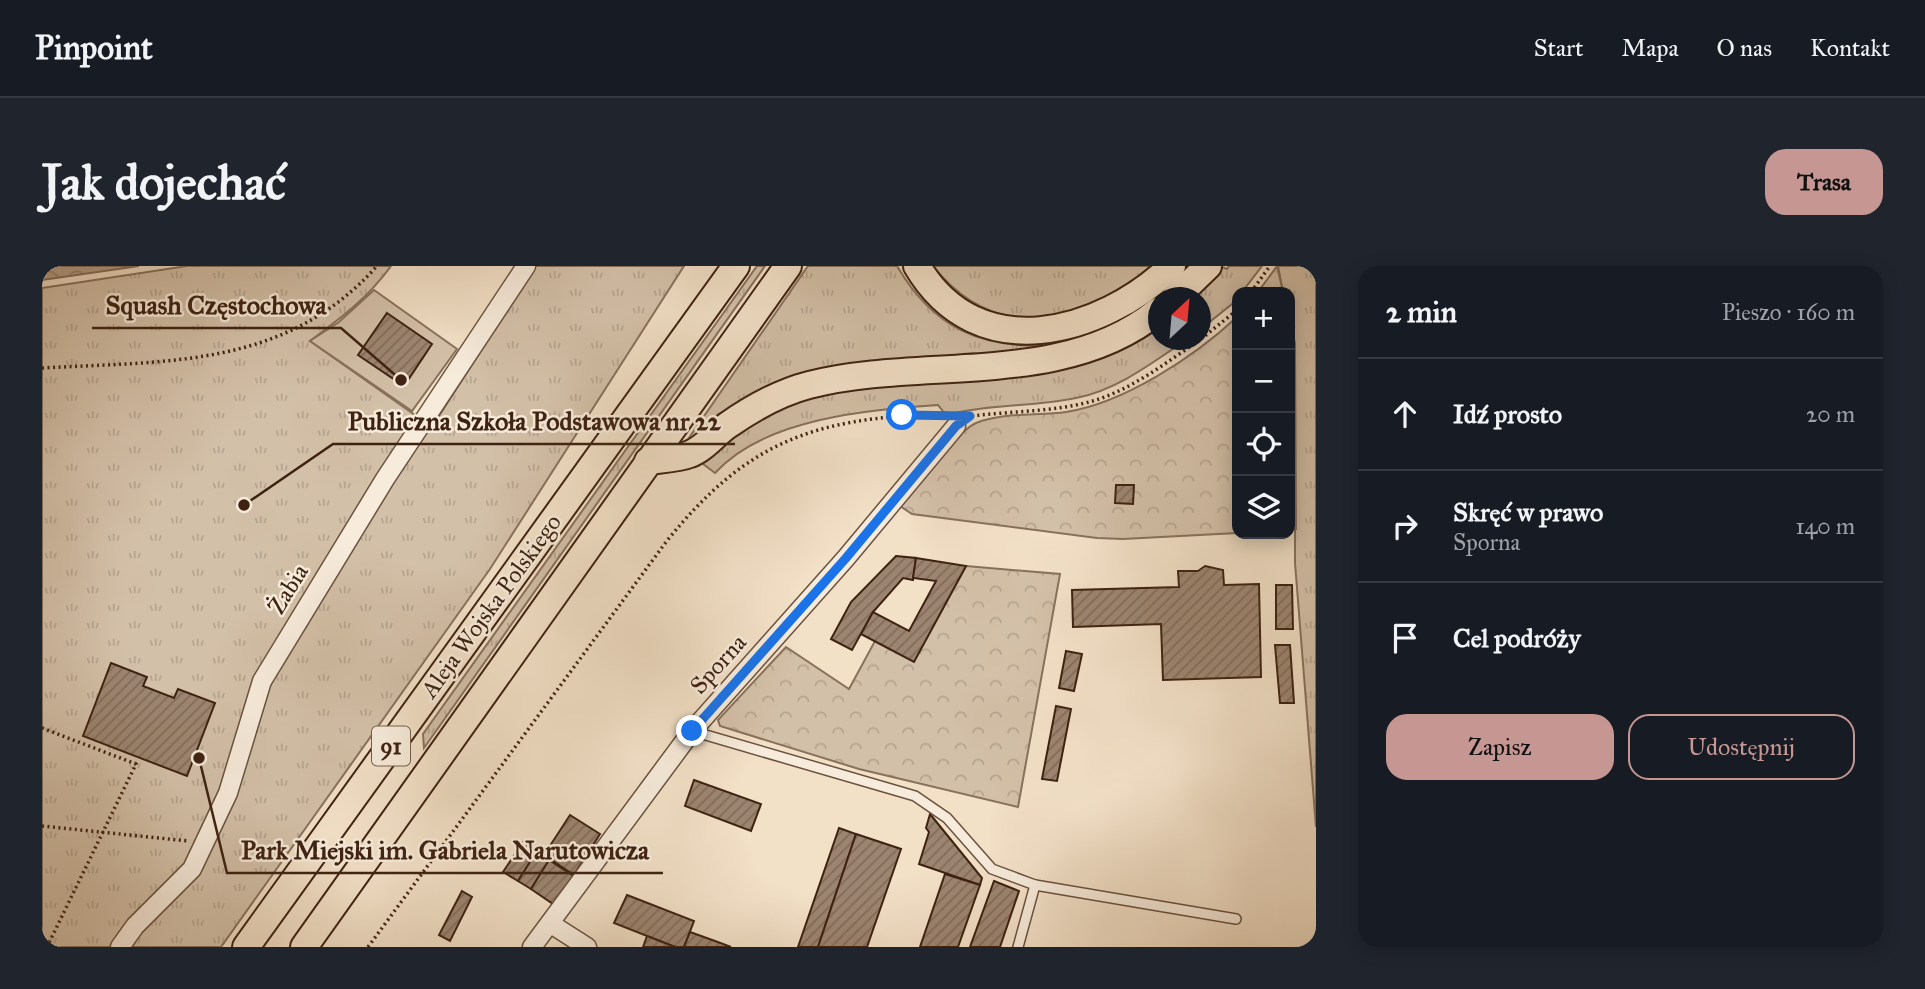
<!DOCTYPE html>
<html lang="pl">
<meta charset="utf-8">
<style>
:root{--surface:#171b24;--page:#20242c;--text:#f1f3f6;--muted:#9ea1a6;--line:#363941;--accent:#c59692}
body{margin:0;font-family:"IM FELL Great Primer",serif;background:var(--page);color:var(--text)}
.controls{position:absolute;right:21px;top:21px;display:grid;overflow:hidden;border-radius:14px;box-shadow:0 4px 18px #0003}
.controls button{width:63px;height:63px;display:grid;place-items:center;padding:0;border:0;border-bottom:2px solid var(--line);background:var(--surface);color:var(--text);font:35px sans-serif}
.compass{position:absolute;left:1106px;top:21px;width:63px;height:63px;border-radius:50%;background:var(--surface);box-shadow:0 4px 18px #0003;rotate:26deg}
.stop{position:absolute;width:21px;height:21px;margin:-16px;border:5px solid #1a73e8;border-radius:50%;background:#fff}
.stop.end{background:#1a73e8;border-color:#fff;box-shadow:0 2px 7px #0008}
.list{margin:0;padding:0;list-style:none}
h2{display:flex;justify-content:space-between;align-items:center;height:91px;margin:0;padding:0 28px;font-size:30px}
h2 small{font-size:23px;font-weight:400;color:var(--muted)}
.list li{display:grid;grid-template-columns:46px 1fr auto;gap:21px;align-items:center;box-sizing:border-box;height:112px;padding:0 28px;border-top:2px solid var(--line)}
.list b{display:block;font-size:26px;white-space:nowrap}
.list p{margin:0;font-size:23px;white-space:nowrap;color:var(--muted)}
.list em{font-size:23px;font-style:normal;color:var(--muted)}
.actions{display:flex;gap:14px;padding:21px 28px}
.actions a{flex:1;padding:16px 0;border:2px solid var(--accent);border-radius:21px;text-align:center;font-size:24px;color:var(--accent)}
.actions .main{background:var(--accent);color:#111}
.icon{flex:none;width:38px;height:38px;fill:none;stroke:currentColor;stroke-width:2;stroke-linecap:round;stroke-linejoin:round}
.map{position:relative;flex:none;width:1274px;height:681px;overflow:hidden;border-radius:21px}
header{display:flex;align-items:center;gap:42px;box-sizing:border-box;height:98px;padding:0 35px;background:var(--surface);border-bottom:2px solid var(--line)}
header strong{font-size:33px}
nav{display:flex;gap:38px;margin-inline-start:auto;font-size:24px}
.intro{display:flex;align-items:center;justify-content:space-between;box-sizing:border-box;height:168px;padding:0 42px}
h1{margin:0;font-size:49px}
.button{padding:18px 32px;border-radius:21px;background:var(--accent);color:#111;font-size:24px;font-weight:700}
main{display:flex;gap:42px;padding:0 42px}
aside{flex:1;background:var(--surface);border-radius:21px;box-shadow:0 4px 18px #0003}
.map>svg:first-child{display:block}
.grass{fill:url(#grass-tufts);stroke:#88715d;stroke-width:2}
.forest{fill:url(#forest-crowns);stroke:#88715d;stroke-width:2}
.pitch{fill:#d3c0a8;stroke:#88715d;stroke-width:2}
.water{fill:url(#water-waves);stroke:#856d59;stroke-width:2}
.building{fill:url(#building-hatch);stroke:#3e2212;stroke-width:2}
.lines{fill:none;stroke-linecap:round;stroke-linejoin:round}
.lane-casing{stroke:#6b523f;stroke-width:12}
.street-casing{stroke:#6b523f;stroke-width:21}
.primary-casing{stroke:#3e2212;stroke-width:30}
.path{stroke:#3e2212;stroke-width:3.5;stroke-dasharray:2 3.5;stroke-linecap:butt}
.lane{stroke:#f7ebdb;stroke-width:9}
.street{stroke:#f7ebdb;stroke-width:18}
.primary{stroke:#f2e0c7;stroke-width:26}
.route{stroke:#1a73e8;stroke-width:9}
.labels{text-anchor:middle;stroke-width:5;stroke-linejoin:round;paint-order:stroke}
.shield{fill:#f7ebdb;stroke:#765e4e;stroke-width:2}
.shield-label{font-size:23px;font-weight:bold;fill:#3e2212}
.street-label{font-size:24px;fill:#3e2212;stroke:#f7ebdb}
.leader{fill:none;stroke:#3e2212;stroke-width:2.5}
.callout-dot{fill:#3e2212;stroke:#f7ebdb;stroke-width:2.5}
.callout-label{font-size:26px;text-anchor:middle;font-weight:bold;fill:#3e2212;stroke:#f7ebdb;stroke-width:5;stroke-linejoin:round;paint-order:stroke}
</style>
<header>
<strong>Pinpoint</strong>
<nav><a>Start</a><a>Mapa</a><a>O nas</a><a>Kontakt</a></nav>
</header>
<div class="intro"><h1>Jak dojechać</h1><a class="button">Trasa</a></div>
<main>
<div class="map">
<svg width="1274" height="681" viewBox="0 0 1274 681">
<defs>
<pattern id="grass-tufts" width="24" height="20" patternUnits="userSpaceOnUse" patternTransform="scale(1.75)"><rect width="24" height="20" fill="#d3c0a8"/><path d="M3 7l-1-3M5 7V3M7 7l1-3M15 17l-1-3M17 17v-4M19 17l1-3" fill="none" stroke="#b6a590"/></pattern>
<pattern id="forest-crowns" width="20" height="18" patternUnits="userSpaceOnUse" patternTransform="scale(1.75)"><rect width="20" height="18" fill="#d3c0a8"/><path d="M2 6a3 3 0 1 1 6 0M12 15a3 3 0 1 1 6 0" fill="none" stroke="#b6a590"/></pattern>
<pattern id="water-waves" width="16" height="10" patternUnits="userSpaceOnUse" patternTransform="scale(1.75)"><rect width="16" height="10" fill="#b59f89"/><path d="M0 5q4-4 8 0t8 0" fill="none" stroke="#95816f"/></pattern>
<pattern id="building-hatch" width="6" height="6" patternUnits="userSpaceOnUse" patternTransform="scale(1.75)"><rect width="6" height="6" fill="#9c8570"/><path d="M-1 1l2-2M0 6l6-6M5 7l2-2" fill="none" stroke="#816c5b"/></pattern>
</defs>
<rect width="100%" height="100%" fill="#f2e0c7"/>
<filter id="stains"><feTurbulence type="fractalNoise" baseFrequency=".00286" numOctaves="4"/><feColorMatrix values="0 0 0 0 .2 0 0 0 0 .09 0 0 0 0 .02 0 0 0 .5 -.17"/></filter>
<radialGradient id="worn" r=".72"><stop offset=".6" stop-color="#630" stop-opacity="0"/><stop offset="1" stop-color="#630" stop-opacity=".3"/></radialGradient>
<!-- grass -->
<g class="grass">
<path d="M145 0H349C326 32 299 52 268 75L390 161 493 0H642L448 303 179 681H0V22Z"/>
<path d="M715 0H723L382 482 381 468Z"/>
<path d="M766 0H855C892 63 938 82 1010 80V85L802 103 640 182Z"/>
<path d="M891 0H1108C1097 14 1079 22 1064 31 999 67 937 58 891 0Z"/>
<path d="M1187 0H1220L1200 26H1195V34L1159 63 1158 32H1153L1180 1 1185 3Z"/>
<path d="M1236 0H1274V561L1253 297V78L1248 54V26H1241Z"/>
<path d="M1116 62V74H1144C1110 97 1075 124 1034 132 991 141 946 138 904 149L896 139C826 144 723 152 673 207L657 195C697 166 729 141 779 129 890 102 1019 134 1116 62Z"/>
</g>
<!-- forest -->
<g class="forest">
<path d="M1235 0 1241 26H1216Z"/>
<path d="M1195 51V267L1081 273 1055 272 870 248 858 240C874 221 914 166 934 157 961 146 995 150 1024 146 1082 137 1152 91 1195 51Z"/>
<path d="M1248 54 1253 78 1254 263H1248Z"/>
<path d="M924 300 1018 308 976 541 817 503 678 460 676 454 744 381 807 423 833 375 872 395Z"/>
</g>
<!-- pitch -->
<path class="pitch" d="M332 24 415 83 370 145 268 75 297 56Z"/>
<!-- water -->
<path class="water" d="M0 0H97L0 14Z"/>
<!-- building -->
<g class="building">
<path d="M345 47 390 78 362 120 316 89Z"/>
<path d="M1074 219H1092L1091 238 1073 237Z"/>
<path d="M854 290 874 292 871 314 861 312 831 346 810 384 789 373 809 336Z"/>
<path d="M874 292 924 300 872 396 819 368 831 346 867 365 894 315 871 312Z"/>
<path d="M1163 300 1181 304 1182 319 1217 318 1219 411 1121 414 1119 358 1031 361 1030 324 1137 321 1136 305H1156Z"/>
<path d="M1234 319H1250L1251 363H1234Z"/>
<path d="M1233 379H1248L1252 437H1238Z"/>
<path d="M1024 385 1040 388 1032 425 1017 422Z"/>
<path d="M69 397 105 411 101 420 132 432 136 423 173 437 145 510 41 470Z"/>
<path d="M1014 440 1029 443 1015 515 1000 513Z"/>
<path d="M652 514 719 538 709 565 643 540Z"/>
<path d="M888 548 940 612 938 619 877 598 887 566 884 562Z"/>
<path d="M528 549 558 568 532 609 502 589Z"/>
<path d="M797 562 814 568 776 681H756Z"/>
<path d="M814 568 859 583 825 681H776Z"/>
<path d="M481 576 495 585 476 615 461 606Z"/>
<path d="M495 585 508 593 489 623 476 615Z"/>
<path d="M507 594 533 611 514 640 489 623Z"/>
<path d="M903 608 938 619 916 681H878Z"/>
<path d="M952 615 977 625 958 681H928Z"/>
<path d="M420 625 430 631 408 675 397 669Z"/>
<path d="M585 629 652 655 642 681H633L572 657Z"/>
<path d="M648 666 673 675 689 681H642Z"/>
<path d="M605 670 633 681H601Z"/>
</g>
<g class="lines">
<!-- lane casing -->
<g class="lane-casing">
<g id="lane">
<path d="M650 465 873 530 905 552 950 603 993 619 976 681"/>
<path d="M993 619 1194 653"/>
</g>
</g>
<!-- street casing -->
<g class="street-casing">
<g id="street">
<path d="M509 658 545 681"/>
<path d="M78 681 93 660 150 603 186 527 220 415 343 213 484 0"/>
<path d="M490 681 650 465 804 292 914 160"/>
</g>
</g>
<!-- primary casing -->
<g class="primary-casing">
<g id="primary">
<path d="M875 0C935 102 1058 69 1130 0"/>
<path d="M1133 32 1166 0"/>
<path d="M606 195C619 193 636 193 648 188 662 183 674 167 686 159 709 143 740 126 767 119 880 90 1020 123 1116 45"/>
<path d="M204 681 694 0"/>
<path d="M262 681 746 0"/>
</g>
</g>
<!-- path -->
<g class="path">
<path d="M1209 26 1228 0"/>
<path d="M1159 73 1195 44"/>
<path d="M0 102C126 95 244 102 335 0"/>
<path d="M930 150C970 145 1015 146 1054 134 1092 122 1126 95 1158 74"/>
<path d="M0 462 94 498 5 681"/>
<path d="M0 560 146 575"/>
<path d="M326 681 624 276C705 175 772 152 899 148"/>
</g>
<!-- lane -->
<use href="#lane" class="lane"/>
<!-- street -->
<use href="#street" class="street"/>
<!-- primary -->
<use href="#primary" class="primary"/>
</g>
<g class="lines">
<!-- route -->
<path class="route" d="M650 465 804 292 914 160 928 150 860 149"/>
</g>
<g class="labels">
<!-- shield labels -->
<rect class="shield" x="330" y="460.5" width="38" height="39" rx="5"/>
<g class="shield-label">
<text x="349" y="488">91</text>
</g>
<!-- street labels -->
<g class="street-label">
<text transform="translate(246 323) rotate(-58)" y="8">Żabia</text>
<text transform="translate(449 340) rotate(-54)" y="8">Aleja Wojska Polskiego</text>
<text transform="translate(676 398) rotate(-48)" y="8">Sporna</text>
</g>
</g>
<!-- callouts -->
<path class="leader" d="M359 114L299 62H50M202 239L291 178H693M157 492L185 607H621"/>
<g class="callout-dot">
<circle cx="359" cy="114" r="7"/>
<circle cx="202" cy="239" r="7"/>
<circle cx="157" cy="492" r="7"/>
</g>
<g class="callout-label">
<text x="174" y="48">Squash Częstochowa</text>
<text x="492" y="164">Publiczna Szkoła Podstawowa nr 22</text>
<text x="403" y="593">Park Miejski im. Gabriela Narutowicza</text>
</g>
<rect width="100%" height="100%" filter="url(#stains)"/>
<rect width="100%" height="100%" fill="url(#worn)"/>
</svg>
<div class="controls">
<button>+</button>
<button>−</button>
<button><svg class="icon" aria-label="locate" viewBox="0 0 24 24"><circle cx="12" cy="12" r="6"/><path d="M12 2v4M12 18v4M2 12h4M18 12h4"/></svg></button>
<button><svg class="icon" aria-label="layers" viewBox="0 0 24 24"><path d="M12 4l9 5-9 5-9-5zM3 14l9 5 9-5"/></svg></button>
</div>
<svg class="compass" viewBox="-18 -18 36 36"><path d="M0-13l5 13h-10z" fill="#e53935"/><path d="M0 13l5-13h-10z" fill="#9ea1a6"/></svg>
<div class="stop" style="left:860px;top:149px"></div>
<div class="stop end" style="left:650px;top:465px"></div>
</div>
<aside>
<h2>2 min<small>Pieszo · 160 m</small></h2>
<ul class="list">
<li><svg class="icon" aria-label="ahead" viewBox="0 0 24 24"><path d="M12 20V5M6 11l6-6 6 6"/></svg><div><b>Idź prosto</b></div><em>20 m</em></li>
<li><svg class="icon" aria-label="right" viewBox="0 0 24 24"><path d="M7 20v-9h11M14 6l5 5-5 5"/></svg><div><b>Skręć w prawo</b><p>Sporna</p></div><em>140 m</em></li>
<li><svg class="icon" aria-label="arrive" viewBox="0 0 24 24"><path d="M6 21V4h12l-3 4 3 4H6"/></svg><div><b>Cel podróży</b></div></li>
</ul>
<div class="actions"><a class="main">Zapisz</a><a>Udostępnij</a></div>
</aside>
</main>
